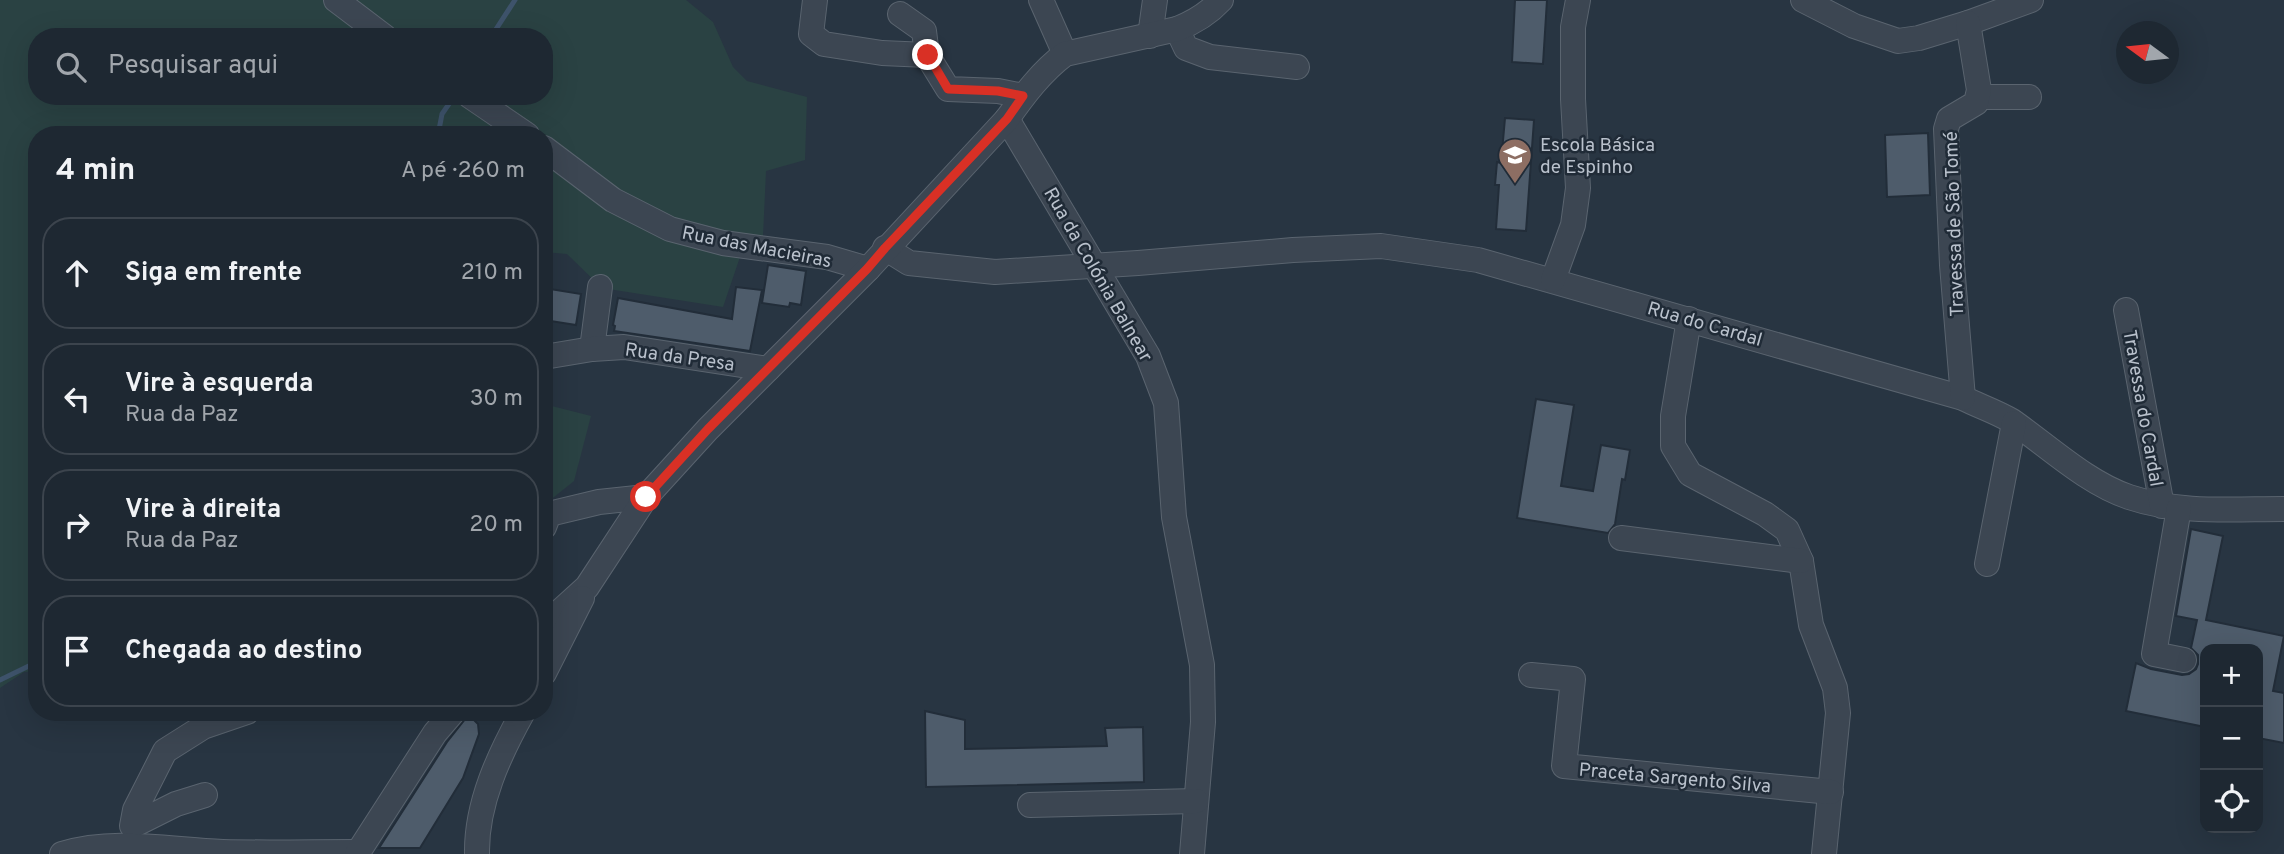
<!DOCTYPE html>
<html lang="pt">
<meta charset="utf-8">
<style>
:root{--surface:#1e2832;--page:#2b343e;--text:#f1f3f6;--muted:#a1a6ac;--line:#3c444d}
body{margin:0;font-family:Overpass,sans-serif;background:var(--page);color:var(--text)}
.controls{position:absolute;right:21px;bottom:21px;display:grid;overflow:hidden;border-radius:14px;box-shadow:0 7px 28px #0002}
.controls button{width:63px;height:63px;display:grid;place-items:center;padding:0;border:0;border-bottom:2px solid var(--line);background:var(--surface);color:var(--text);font:35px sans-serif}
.compass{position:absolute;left:2116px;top:21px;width:63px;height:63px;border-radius:50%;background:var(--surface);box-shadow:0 7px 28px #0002;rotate:285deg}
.stop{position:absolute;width:21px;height:21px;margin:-16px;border:5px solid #d93025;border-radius:50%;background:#fff}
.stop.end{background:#d93025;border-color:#fff;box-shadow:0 2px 7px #0008}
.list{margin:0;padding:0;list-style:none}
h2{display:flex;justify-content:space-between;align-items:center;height:91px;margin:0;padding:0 28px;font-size:30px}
h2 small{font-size:23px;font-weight:400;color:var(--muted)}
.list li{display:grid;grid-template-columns:46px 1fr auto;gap:21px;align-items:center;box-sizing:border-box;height:112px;margin:0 14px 14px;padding:0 14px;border:2px solid var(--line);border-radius:28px}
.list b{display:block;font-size:26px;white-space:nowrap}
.list p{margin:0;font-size:23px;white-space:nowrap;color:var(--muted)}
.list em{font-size:23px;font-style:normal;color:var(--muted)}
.icon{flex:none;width:38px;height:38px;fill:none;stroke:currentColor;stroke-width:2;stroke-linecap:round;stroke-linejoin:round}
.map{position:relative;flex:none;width:2284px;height:854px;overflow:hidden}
.search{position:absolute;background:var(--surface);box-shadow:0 7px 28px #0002;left:28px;top:28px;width:525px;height:77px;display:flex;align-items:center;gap:18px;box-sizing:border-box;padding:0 24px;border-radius:28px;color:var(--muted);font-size:26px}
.panel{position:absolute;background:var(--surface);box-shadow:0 7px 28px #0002;left:28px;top:126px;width:525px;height:595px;border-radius:28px}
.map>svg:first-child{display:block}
.green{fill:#2a4243;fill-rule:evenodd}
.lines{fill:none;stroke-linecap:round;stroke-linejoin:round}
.stream{stroke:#3e536b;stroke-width:5}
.building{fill:#4e5c6b;stroke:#222d39;stroke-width:2}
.minor-casing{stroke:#5a646f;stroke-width:26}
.minor{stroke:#3c4652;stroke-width:24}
.route{stroke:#d93025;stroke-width:9}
.labels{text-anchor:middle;stroke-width:5;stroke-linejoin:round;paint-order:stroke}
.poi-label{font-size:19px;fill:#b9c1cc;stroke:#202b37;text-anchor:start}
.street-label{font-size:19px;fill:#b9c1cc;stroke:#202b37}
</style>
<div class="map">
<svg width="2284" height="854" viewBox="0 0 2284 854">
<rect width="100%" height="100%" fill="#283542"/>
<!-- green -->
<g class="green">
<path d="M0 0H686L713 22 733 67 747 81 807 97 805 160 766 171 763 236 741 254 723 307 602 288 567 254 544 252V135H37V671L24 672 0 688ZM37 37H544V96H37Z"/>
<path d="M544 404 591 416 574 481 544 505Z"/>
</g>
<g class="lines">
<!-- stream -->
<g class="stream">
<path d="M491 37 515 0"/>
<path d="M438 135 442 114 451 101"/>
<path d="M0 680 37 662"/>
</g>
</g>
<!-- building -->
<g class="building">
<path d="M1515 0H1547L1543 64 1512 62Z"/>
<path d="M1505 118 1534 120 1526 231 1496 229 1499 185H1495L1497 162 1501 163Z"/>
<path d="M1928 133 1930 195 1887 197 1885 135Z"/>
<path d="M768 265 806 271 801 305 790 303 789 307 762 303Z"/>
<path d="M736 287 762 290 750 351 614 331 615 326 613 325 618 298 732 319Z"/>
<path d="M544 288 581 294 576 325 544 320Z"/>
<path d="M1536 399 1574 405 1561 486 1593 491 1601 445 1630 450 1625 480 1622 479 1615 524 1608 533 1517 518Z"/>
<path d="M2191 529 2223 536 2206 620 2284 636 2273 691 2284 693V743L2258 738V649H2205V727L2126 711 2136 663 2151 669 2182 675 2189 674 2196 669 2198 664V655L2191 648 2197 620 2176 616Z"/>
<path d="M925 711 965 720V749L1107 746 1105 728 1143 727 1144 782 926 787Z"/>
<path d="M466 718H472L478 724 479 734 463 778 420 848H379L447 742Z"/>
</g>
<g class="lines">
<!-- minor casing -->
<g class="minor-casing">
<g id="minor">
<path d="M336 0 385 37"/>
<path d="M815 0 811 34 824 44 882 53 927 55 948 89 998 91 1023 96"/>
<path d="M1041 0 1065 54"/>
<path d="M1803 0 1854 26 1898 41 1919 38 1968 23 2031 0"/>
<path d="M900 14 924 31 927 55"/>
<path d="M1177 29 1186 48 1210 57 1297 67"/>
<path d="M1150 36 1155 0"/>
<path d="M470 96 527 135"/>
<path d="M1978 97H2029"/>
<path d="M1007 119 1148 356 1166 403 1174 517 1202 665 1203 722 1192 854"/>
<path d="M544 148 613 200 670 229 723 243 827 257 868 269"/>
<path d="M885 248 909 263 995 272 1138 263 1293 250 1381 246 1478 260 1963 398C1979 406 1997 412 2012 421 2048 446 2087 483 2129 497 2180 514 2232 509 2284 509"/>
<path d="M1553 280 1573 225 1578 188 1573 99V27L1578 0"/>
<path d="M2126 310 2162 506"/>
<path d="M1689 319 1673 416V446L1690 474 1765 514 1787 530 1801 561 1811 625 1835 688 1838 713 1824 854"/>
<path d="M592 349 600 287"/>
<path d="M544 357 592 349 624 347 768 369"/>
<path d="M1963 398 1952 265 1946 129 1949 119 1976 103 1979 90 1968 23"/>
<path d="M2179 508 2154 654 2184 660"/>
<path d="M544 527 549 514 599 502 646 497"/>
<path d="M1621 538 1801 561"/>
<path d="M1987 564 2014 423"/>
<path d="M544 626 587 587 646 497 708 429 868 269 1007 119C1024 95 1042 71 1065 54L1177 29C1195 22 1208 14 1221 0"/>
<path d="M544 673 582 598"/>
<path d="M1531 675 1573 679 1564 766 1831 792"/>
<path d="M205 795 176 804 132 826 135 810 165 751 203 727 247 712"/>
<path d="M1030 805 1196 801"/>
<path d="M62 854C115 838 169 850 223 852 268 853 313 852 358 852"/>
<path d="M357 854 435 733 453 712"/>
<path d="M477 854C476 804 499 755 523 712"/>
</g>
</g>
<!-- minor -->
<use href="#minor" class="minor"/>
</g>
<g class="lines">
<!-- route -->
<path class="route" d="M646 497 708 429 867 269 885 248 1007 119 1023 96 998 91 948 89 928 55"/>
</g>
<!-- icons -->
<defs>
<g id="school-pin" transform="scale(1.75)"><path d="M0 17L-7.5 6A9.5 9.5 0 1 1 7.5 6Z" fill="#8d6e63" stroke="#202b37"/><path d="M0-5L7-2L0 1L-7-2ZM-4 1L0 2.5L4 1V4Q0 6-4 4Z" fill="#fff"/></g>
</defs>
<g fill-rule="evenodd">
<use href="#school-pin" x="1515" y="155"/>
</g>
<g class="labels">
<!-- poi labels -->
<g class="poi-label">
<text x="1540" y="151">Escola Básica<tspan x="1540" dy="22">de Espinho</tspan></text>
</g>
<!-- street labels -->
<g class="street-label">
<text transform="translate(1953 224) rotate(-92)" y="7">Travessa de São Tomé</text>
<text transform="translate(757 246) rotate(11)" y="7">Rua das Macieiras</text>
<text transform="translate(1099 274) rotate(60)" y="7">Rua da Colónia Balnear</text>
<text transform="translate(1705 323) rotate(16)" y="7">Rua do Cardal</text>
<text transform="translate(680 356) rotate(8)" y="7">Rua da Presa</text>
<text transform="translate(2144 408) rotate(80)" y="7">Travessa do Cardal</text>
<text transform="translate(1675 777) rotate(5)" y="7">Praceta Sargento Silva</text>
</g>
</g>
</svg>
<div class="controls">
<button>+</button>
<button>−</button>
<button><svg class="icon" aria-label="locate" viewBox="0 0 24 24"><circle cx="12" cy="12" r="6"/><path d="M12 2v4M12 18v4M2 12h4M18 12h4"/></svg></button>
</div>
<svg class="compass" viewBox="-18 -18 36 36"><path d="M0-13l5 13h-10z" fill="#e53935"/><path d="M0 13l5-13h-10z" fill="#a1a6ac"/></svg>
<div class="stop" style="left:646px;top:497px"></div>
<div class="stop end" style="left:928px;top:55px"></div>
<div class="search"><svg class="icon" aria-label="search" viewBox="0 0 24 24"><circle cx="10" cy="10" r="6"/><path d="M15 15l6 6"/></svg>Pesquisar aqui</div>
<section class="panel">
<h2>4 min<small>A pé · 260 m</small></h2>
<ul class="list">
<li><svg class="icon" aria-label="ahead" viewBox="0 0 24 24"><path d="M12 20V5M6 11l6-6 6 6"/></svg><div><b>Siga em frente</b></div><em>210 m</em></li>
<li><svg class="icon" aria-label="left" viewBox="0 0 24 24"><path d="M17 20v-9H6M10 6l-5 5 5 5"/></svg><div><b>Vire à esquerda</b><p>Rua da Paz</p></div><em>30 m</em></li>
<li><svg class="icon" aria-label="right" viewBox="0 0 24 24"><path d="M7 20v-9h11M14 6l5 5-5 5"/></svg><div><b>Vire à direita</b><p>Rua da Paz</p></div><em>20 m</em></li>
<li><svg class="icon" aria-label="arrive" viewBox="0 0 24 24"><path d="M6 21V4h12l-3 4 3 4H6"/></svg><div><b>Chegada ao destino</b></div></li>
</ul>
</section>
</div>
